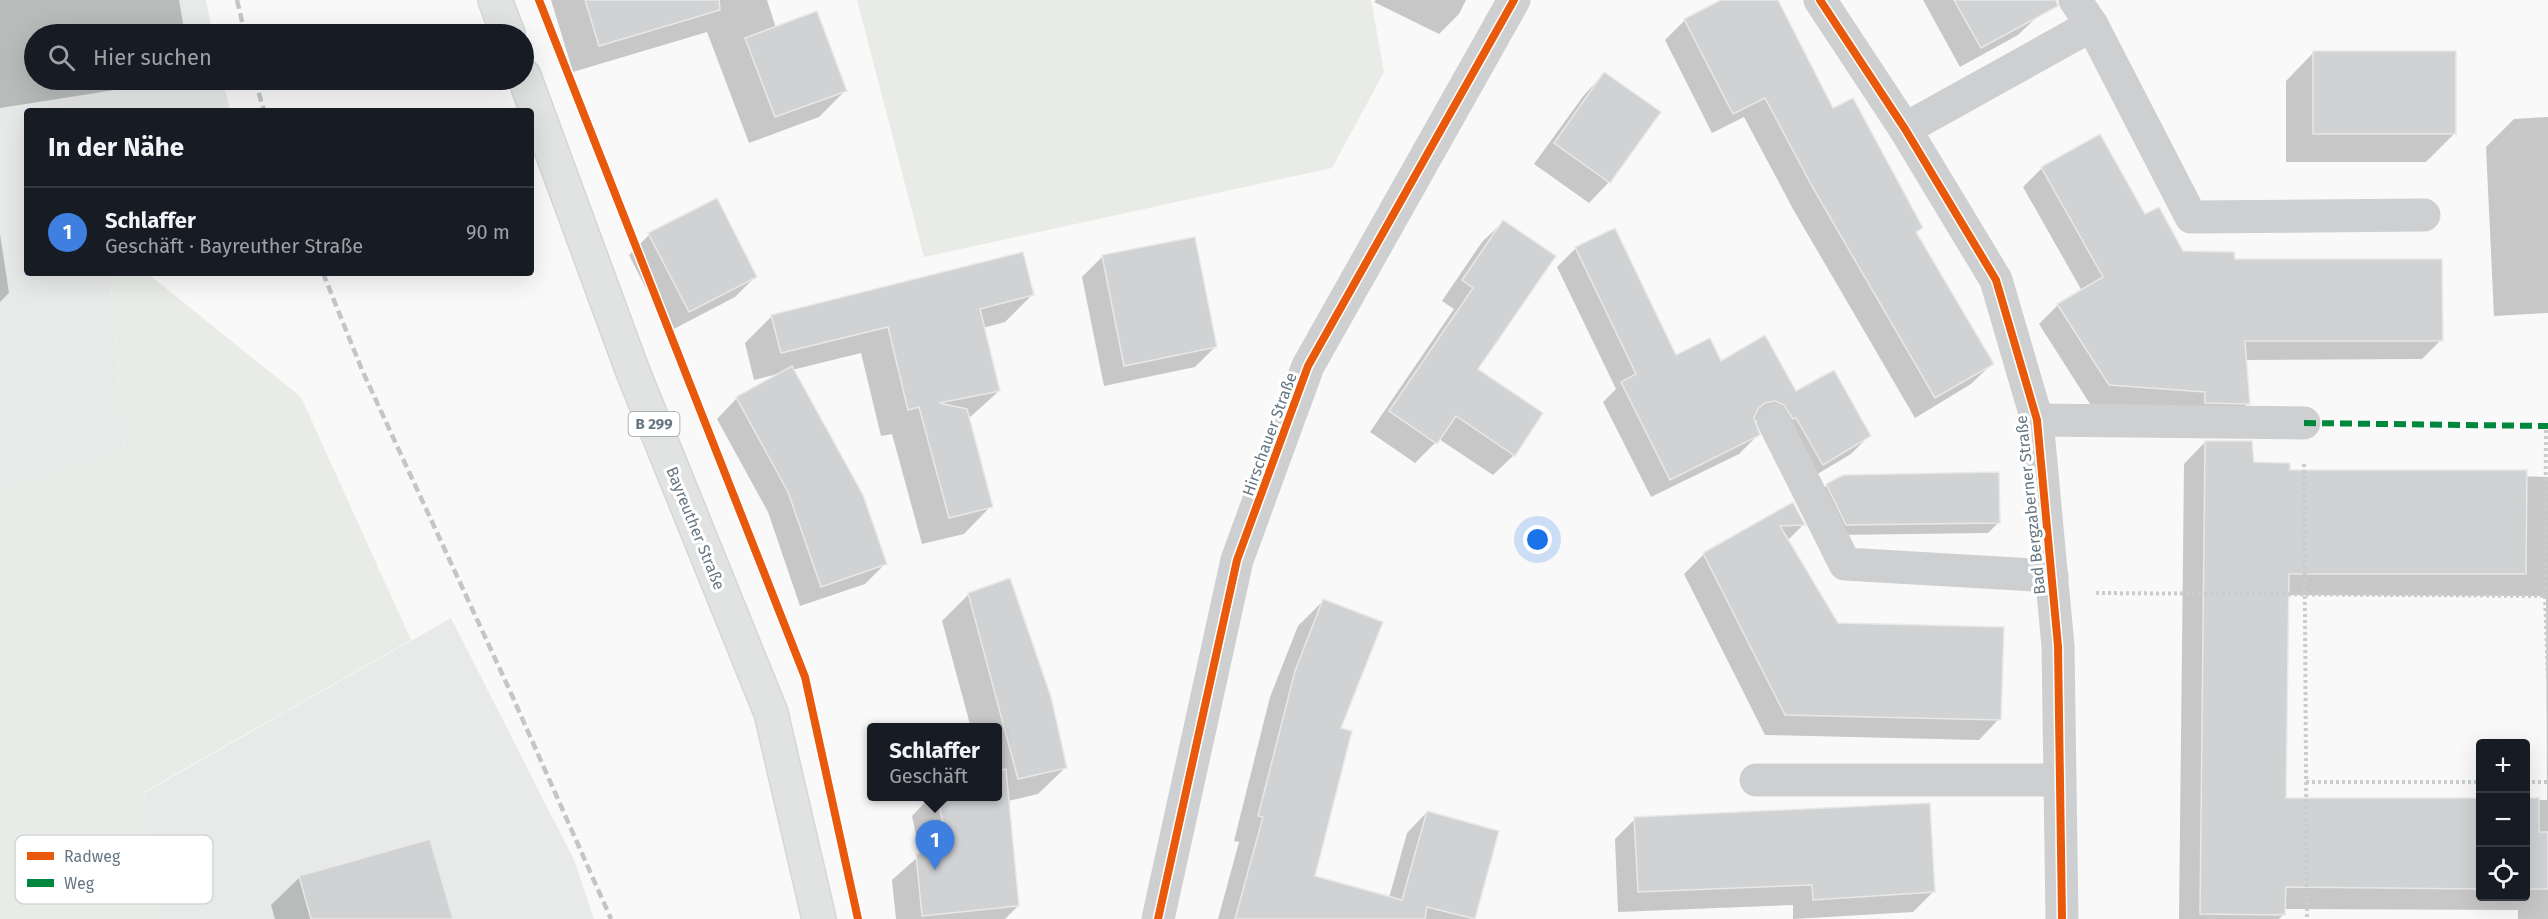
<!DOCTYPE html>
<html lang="de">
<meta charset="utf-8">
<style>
:root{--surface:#171b24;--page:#20242c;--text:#f1f3f6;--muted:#9ea1a6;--line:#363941;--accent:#99a4ac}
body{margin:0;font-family:"Fira Sans",sans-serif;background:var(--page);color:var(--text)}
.controls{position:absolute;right:18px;bottom:18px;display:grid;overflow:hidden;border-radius:6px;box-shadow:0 6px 24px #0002}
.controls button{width:54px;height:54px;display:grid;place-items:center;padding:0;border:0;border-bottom:2px solid var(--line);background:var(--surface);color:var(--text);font:30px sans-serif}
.you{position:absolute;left:1538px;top:540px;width:21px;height:21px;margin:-15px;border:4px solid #fff;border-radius:50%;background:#1a73e8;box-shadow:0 0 0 9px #1a73e833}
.badge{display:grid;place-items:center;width:39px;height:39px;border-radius:50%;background:var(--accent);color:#fff;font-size:20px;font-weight:700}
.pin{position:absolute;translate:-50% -50px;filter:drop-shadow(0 2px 3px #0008)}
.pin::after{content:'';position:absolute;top:32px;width:21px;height:18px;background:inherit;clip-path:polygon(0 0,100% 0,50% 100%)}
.popup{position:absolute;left:867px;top:723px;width:135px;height:78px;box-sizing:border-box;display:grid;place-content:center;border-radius:6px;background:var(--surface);filter:drop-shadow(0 2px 4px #0005);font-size:20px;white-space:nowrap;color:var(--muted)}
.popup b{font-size:22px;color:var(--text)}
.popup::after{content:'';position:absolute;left:50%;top:100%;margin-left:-12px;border:12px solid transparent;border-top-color:var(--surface)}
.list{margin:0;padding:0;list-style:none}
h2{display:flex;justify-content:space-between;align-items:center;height:78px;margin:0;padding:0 24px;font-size:26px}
h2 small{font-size:20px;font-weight:400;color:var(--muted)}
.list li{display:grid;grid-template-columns:39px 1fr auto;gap:18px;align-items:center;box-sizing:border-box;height:90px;padding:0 24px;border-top:2px solid var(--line)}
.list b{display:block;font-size:22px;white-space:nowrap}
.list p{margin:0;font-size:20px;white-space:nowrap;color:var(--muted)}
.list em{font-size:20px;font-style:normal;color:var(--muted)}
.icon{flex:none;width:33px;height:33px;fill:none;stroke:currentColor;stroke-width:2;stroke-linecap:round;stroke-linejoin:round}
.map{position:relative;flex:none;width:2548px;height:919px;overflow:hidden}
.search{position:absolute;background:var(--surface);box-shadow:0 6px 24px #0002;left:24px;top:24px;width:510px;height:66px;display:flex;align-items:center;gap:15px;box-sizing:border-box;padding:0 21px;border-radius:33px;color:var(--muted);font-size:22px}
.panel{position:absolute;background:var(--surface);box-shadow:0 6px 24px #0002;left:24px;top:108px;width:510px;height:168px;border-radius:6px}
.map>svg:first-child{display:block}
.built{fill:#e8e9e9}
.green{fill:#e8ebe6}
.shadow{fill:#0003;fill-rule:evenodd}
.building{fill:#d0d2d3;stroke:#e8e8e8;stroke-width:1.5}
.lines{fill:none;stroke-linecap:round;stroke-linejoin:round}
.major-casing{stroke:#d5d6d7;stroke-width:36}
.path{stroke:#cbcccd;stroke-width:4;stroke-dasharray:3 3;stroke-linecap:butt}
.minor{stroke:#cecfd0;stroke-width:33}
.major{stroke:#e1e2e2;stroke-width:33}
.rail{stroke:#c3c5c6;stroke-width:4.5;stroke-dasharray:9 4.5;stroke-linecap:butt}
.quiet{stroke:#00873e;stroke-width:6;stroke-dasharray:12 6;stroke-linecap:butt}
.cycleway-casing{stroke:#fff;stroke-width:11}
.cycleway{stroke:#e8590c;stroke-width:8}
.labels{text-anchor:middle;stroke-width:6;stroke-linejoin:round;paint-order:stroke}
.shield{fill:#fff;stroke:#939fa8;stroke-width:1.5}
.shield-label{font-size:15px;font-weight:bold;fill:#657683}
.street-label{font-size:16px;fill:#657683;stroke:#fff}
.key{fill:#fff;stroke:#d1d6da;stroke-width:1.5}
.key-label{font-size:16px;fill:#657683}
</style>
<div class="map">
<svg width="2548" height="919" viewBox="0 0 2548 919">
<rect width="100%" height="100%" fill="#f9f9f9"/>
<!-- built -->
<g class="built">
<path d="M0 0H206L213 34H34V80H223L230 111H27V273H110L124 451 0 490Z"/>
<path d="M451 618 574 860 594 919H160L144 793Z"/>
</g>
<!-- green -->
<g class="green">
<path d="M857 0H1371L1384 72 1332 168 924 257Z"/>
<path d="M110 273H147L301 397 411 640 144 792 160 919H0V490L124 451Z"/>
</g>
<!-- shadow -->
<g class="shadow">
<path d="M0 0H179L185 34H34V80H158L153 84 0 108Z"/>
<path d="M551 0H767L776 28 845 91 819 117 749 143 707 32 573 72Z"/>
<path d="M1376 0H1466L1459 14 1439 34 1374 2Z"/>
<path d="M1724 0H1776L1833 110 1921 228 1916 234 1992 364 1971 384 1915 418 1793 209 1744 117 1712 133 1665 40 1685 20Z"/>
<path d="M1923 0H2031L2039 15 2018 35 1960 67Z"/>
<path d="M2314 52 2455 133 2426 162H2286V81Z"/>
<path d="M1604 74 1609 182 1589 203 1534 164 1584 95Z"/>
<path d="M2548 117V313L2494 316 2486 147 2514 119Z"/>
<path d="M2100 136 2145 216 2182 253 2234 261 2441 340 2422 359 2245 360 2248 403 2229 422 2187 411 2090 404 2039 324 2058 305 2082 291 2023 187 2042 168Z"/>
<path d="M1503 222 1476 370 1514 455 1493 475 1439 439 1415 463 1370 432 1454 309 1442 301 1482 242Z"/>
<path d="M0 234 9 293 0 302Z"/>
<path d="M649 235 755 277 735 297 668 332 629 255Z"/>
<path d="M1576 248 1675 357 1721 363 1795 393 1869 436 1851 454 1804 482 1765 423 1753 419 1758 435 1739 454 1651 497 1603 402 1616 389 1557 267Z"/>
<path d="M1103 256 1215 347 1195 367 1104 386 1082 277Z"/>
<path d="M1032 295 1005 322 983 328 999 391 968 419 991 506 964 534 922 544 892 434 881 436 861 353 792 370 885 564 865 584 800 606 768 512 717 419 737 398 781 373 754 380 745 343 772 316Z"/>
<path d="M2205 442 2252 464 2288 471 2548 477V919H2518V910L2284 909V914L2279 919H2179L2184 464ZM2287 595 2546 596 2547 800H2526V896H2480V800L2285 799Z"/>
<path d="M1827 485 1999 522 1988 533 1836 535 1817 496Z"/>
<path d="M1793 505 1803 525 1787 541 1837 625 1999 719 1979 740 1765 735 1684 574 1704 554Z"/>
<path d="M969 594 1065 768 1038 794 1008 801 1018 906 1005 919H896L892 880 920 855 912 816 931 796H998V728H971L942 621Z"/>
<path d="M1323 601 1339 729 1313 877 1389 898 1407 833 1427 812 1497 832 1473 919H1218L1239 842 1234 841 1270 697 1298 626Z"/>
<path d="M1635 819 1934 891 1913 912 1793 919V905L1618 912 1615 839Z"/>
<path d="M300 877 451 919H275L271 905Z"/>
</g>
<!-- building -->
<g class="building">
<path d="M585 0H719L720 10 599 46Z"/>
<path d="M1721 0H1778L1833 108 1853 98 1923 228 1916 232 1994 364 1935 398 1813 188 1765 98 1733 114 1684 19Z"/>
<path d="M1954 0H2056L2058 6 1981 48Z"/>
<path d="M817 11 847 91 775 117 745 38Z"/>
<rect x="2313" y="51" width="143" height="83"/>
<path d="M1604 72 1661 112 1610 183 1554 143Z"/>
<path d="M2100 134 2145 214 2159 207 2183 251 2234 252 2235 259H2442L2443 341H2245L2250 404 2205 403V392L2109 385 2057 304 2103 277 2041 167Z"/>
<path d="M717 198 757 277 689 312 648 233Z"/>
<path d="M1503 220 1556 256 1478 369 1543 413 1515 456 1456 416 1437 444 1389 411 1473 288 1462 280Z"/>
<path d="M1615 228 1676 355 1710 338 1721 361 1765 335 1796 391 1834 370 1871 436 1823 465 1796 418 1793 419 1784 405 1775 401 1765 403 1758 409 1754 418 1760 435 1670 480 1621 382 1636 374 1575 247Z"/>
<path d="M1195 237 1217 347 1124 366 1102 255Z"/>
<path d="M1023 252 1034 295 980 309 1000 391 939 403 967 409 993 507 949 518 919 407 908 410 888 327 781 353 771 315Z"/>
<path d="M792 366 863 495 887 564 821 587 788 492 736 397Z"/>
<path d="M2205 441H2252L2254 462 2290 463V470H2527L2526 574H2289L2286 798H2481V889L2286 887 2285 915 2200 914Z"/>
<path d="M1999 472 2000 523 1846 525 1826 484 1843 475Z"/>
<path d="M1793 502 1805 525 1780 526 1838 623 2004 627 2001 720 1785 715 1703 553Z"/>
<path d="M1010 578 1051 697 1067 768 1018 779 968 593Z"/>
<path d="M1323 599 1383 622 1341 728 1352 731 1315 876 1402 900 1427 811 1499 831 1475 919 1427 907 1425 919H1235L1263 817 1258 816 1295 671Z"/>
<path d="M1006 769 1019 906 922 916 916 854 949 851 937 796H998V771Z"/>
<path d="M2526 798H2539V832H2548V889H2526Z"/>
<path d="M1930 803 1935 892 1813 900 1812 885 1638 892 1634 817Z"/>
<path d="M430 839 453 919H311L299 876Z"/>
</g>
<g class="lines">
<!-- major casing -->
<g class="major-casing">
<g id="major">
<path d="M495 0 508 34"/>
<path d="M524 76 633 372 771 713 819 919"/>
</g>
</g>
<!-- path -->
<g class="path">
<path d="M2304 464 2307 919"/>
<path d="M2096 593 2545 596 2546 426"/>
<path d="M2545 596 2548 679"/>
<path d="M2306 782H2480"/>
<path d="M2526 782H2548"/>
</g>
<!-- minor -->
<g class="minor">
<path d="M1820 0 1905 129 1996 280 2037 420 2058 646 2062 919"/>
<path d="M2075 0 2092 25 2191 217 2424 215"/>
<path d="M1905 129 2092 25"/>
<path d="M1773 420 1845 564 2052 576"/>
<path d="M2037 420 2304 423"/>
<path d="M1756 780H2060"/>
<path d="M1158 919 1237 560 1308 366 1514 0"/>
</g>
<!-- major -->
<use href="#major" class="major"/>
<!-- rail -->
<g class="rail">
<path d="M237 0 245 34"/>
<path d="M255 80 264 111"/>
<path d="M323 273 362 370 510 691 611 919"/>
</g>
<!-- quiet -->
<path class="quiet" d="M2304 423 2548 426"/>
<!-- cycleway casing -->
<g class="cycleway-casing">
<g id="cycleway">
<path d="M539 0 805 677 858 919"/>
<path d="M1820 0 1905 129 1996 280 2037 420 2058 646 2062 919"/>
<path d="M1158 919 1237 560 1308 366 1514 0"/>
</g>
</g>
<!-- cycleway -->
<use href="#cycleway" class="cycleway"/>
</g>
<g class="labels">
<!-- shield labels -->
<rect class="shield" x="628.5" y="412" width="51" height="24" rx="4.5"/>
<g class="shield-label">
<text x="654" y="429">B 299</text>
</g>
<!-- street labels -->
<g class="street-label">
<text transform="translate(1269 434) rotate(-70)" y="6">Hirschauer Straße</text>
<text transform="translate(2030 505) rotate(-96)" y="6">Bad Bergzaberner Straße</text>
<text transform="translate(696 528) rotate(68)" y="6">Bayreuther Straße</text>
</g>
</g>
<!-- legend -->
<rect x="15" y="835" width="198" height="69" rx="9" class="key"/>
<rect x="27" y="852" width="27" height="8" fill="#e8590c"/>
<rect x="27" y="879" width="27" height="8" fill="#00873e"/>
<g class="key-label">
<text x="64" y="862">Radweg</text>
<text x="64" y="889">Weg</text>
</g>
</svg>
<div class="controls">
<button>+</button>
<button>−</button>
<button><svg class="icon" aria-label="locate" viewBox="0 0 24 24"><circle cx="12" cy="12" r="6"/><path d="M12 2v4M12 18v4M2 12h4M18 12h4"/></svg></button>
</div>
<div class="you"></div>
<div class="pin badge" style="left:935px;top:870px;background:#3f7fe0">1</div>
<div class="popup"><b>Schlaffer</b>Geschäft</div>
<div class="search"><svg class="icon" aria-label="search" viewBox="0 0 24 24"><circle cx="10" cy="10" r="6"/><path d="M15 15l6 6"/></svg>Hier suchen</div>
<section class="panel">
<h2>In der Nähe<small></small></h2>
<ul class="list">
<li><span class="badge" style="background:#3f7fe0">1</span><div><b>Schlaffer</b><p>Geschäft · Bayreuther Straße</p></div><em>90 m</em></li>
</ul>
</section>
</div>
